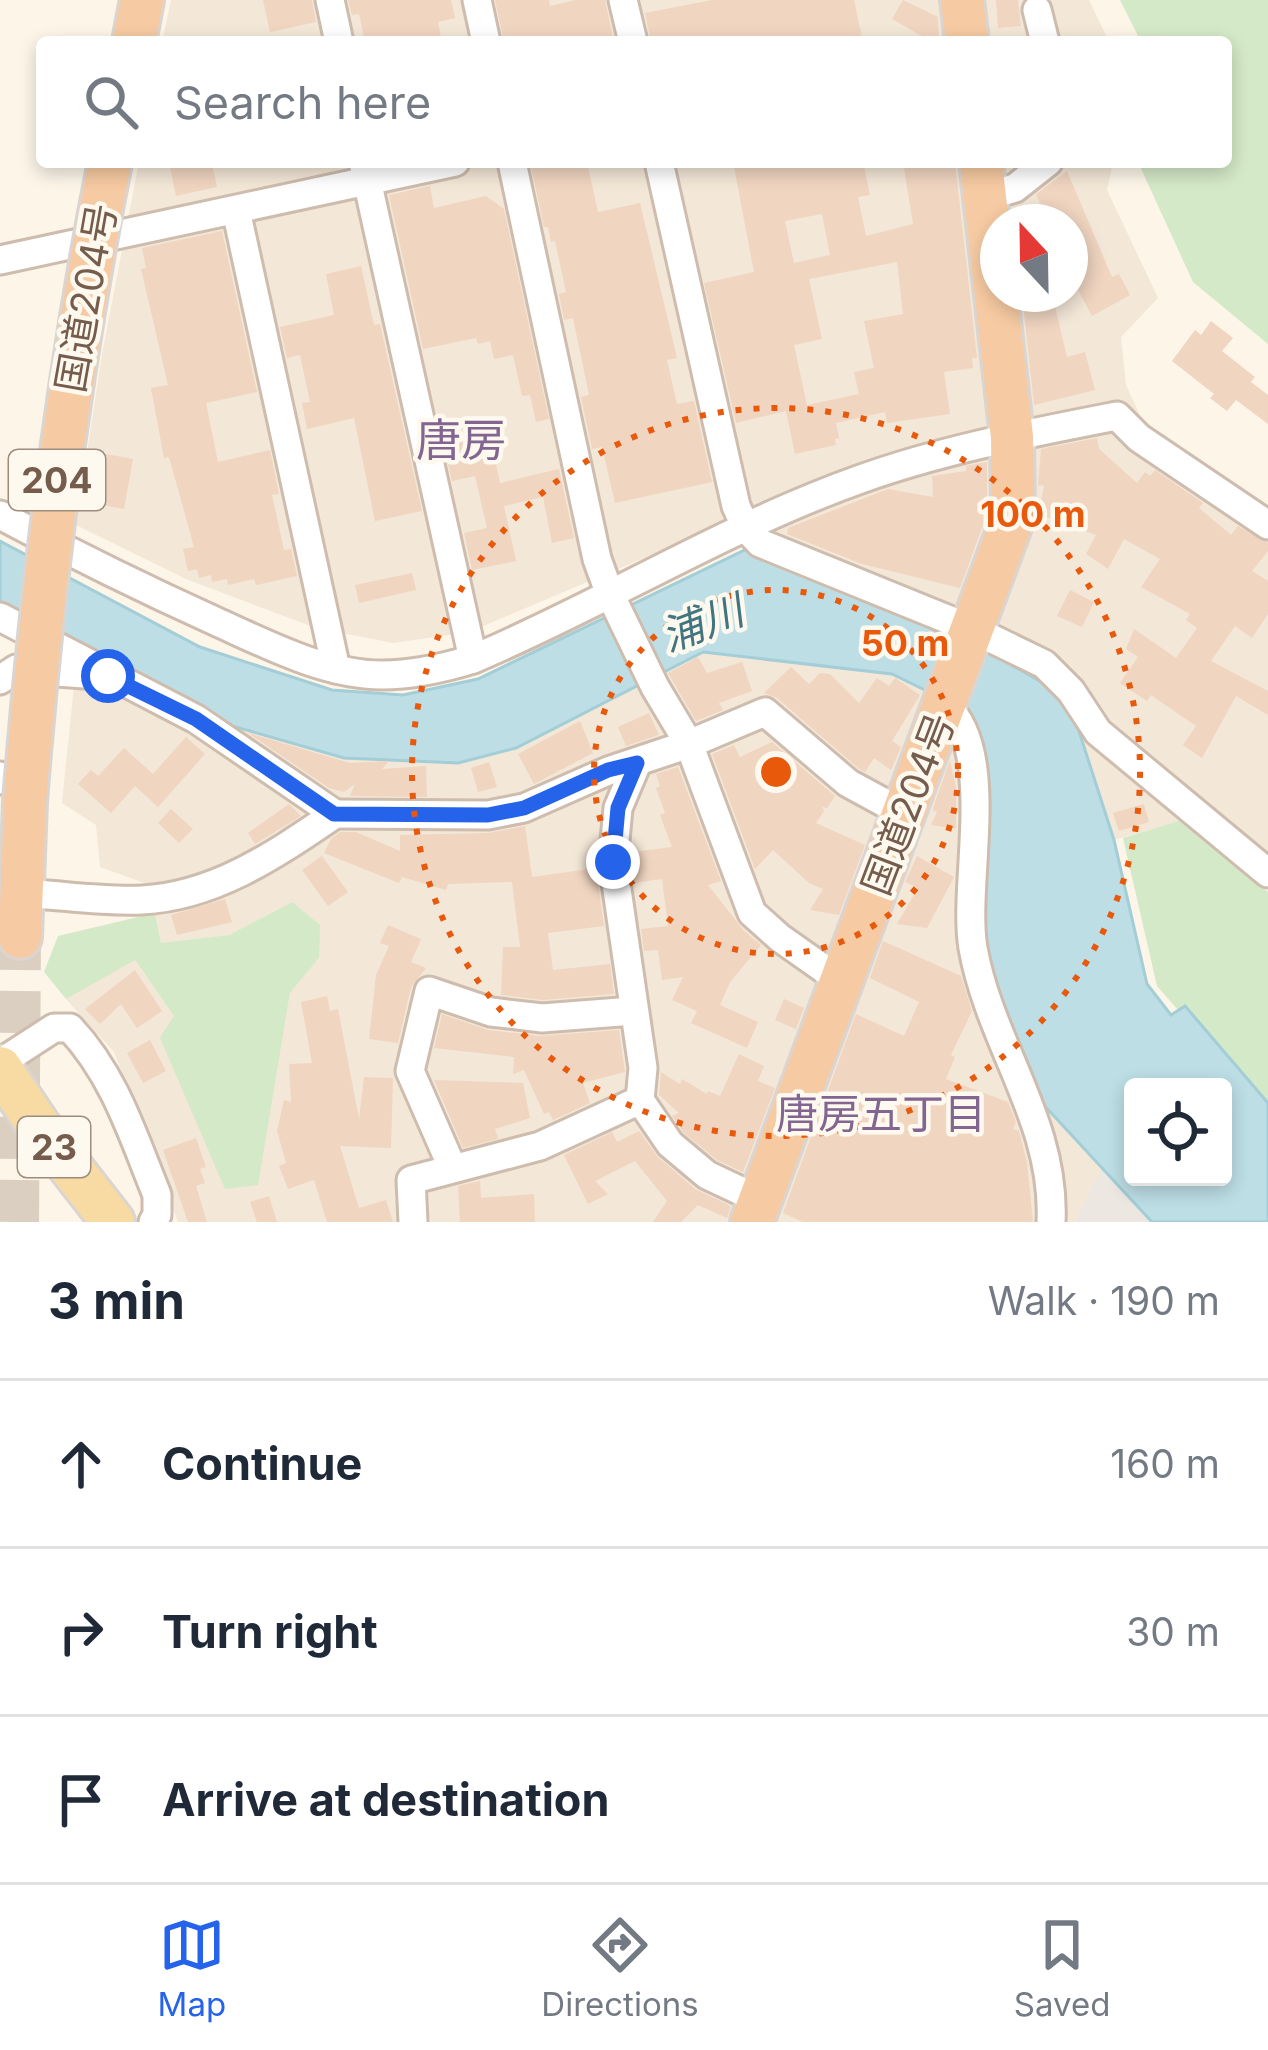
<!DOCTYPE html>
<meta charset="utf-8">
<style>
:root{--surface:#fff;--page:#f6f6f7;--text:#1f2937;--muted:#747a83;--line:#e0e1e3;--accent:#2563eb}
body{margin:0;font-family:Inter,"Noto Sans JP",sans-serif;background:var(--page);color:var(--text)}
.controls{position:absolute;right:36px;bottom:36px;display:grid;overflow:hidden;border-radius:12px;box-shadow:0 6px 18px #0003}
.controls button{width:108px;height:108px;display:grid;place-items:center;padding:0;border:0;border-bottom:3px solid var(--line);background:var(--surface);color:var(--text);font:60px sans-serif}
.compass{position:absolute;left:980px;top:204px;width:108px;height:108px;border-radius:50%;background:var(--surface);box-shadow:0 6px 18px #0003;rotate:338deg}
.stop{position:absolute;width:36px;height:36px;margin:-27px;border:9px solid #2563eb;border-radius:50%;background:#fff}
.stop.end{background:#2563eb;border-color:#fff;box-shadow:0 3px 12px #0008}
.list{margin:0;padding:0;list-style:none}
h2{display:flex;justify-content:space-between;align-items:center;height:156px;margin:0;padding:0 48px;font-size:51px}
h2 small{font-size:39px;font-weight:400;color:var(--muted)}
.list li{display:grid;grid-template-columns:78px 1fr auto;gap:36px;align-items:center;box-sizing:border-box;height:168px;padding:0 48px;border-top:3px solid var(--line)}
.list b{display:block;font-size:45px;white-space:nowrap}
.list em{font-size:39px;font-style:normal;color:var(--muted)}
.icon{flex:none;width:66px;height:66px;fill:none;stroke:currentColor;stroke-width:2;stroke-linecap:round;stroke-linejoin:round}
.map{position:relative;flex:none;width:1268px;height:1222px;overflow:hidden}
.search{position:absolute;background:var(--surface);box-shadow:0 6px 18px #0003;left:36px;right:36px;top:36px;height:132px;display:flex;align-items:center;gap:30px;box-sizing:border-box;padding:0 42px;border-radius:12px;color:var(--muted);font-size:45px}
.sheet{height:660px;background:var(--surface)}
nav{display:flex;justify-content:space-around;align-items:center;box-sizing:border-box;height:168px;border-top:3px solid var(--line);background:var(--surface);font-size:33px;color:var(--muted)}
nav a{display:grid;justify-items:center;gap:6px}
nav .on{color:var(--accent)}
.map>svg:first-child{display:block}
.residential{fill:#f3e7d7;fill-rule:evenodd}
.industrial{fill:#ede7e1}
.green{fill:#d4e9c7}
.water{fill:#bddee5;stroke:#a3cdd7;stroke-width:3;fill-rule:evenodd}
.building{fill:#f0d5c1;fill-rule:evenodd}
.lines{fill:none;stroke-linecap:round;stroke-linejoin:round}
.trunk-tunnel{stroke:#dacfc1;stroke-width:42;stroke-dasharray:42 21;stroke-linecap:butt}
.minor-casing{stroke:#cebdae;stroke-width:33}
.primary-casing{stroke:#dbd5d1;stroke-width:48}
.trunk-casing{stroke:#dbd5d1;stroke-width:48}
.minor{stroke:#fff;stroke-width:27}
.primary{stroke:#f8daa3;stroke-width:42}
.trunk{stroke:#f6caa2;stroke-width:42}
.trunk-bridge-casing{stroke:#dbd5d1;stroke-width:48;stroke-linecap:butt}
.trunk-bridge{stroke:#f6caa2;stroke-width:42}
.route{stroke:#2563eb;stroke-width:15}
.ring{fill:none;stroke:#e8590c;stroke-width:6;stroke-dasharray:6 12}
.labels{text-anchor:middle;stroke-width:9;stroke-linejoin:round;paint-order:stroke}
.shield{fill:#fef9ef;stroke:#9e8b7e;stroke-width:3}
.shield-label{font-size:36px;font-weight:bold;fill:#755c4d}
.street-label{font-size:39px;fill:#755c4d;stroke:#fef9ef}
.water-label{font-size:42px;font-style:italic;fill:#437581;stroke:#fef9ef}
.neighbourhood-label{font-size:42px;fill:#836591;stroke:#fef9ef}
.quarter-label{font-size:45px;fill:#836591;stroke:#fef9ef}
.centre{fill:#e8590c;stroke:#fef9ef;stroke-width:6}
.ring-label{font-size:36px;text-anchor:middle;font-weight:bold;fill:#e8590c;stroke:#fef9ef;stroke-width:9;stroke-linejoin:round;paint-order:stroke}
</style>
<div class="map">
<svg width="1268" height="1222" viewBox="0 0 1268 1222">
<rect width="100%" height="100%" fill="#fcf5e8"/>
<!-- residential -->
<g class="residential">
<path d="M171 0H1089L1109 42H162Z"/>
<path d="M139 162H1113L1107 190 1158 298 1121 337 1126 385 1150 437 1268 519V862L1205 814 1114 840 1068 697 727 523 469 632 393 643 316 628 186 579 76 525 102 354ZM998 222H1070V294H998Z"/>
<path d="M703 652 892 674 938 696 960 714 1041 1102 1103 1165 1075 1222H178L114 1052 66 999 134 959 174 1016 257 1185 290 993 319 958 292 902 229 935 161 944 150 885 100 867 96 825 62 803 77 656 215 721 344 758 458 763 516 748Z"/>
</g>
<!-- industrial -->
<path class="industrial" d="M1103 1165 1152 1222H1075Z"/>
<!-- green -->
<g class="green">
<path d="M1120 0H1268V344L1193 282 1138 162H1226V42H1141Z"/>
<path d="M1182 820 1268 892V1103L1185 1007 1179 1011 1157 986 1123 838Z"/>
<path d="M292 902 320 925 319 958 290 993 258 1185 225 1189 160 1038 174 1016 135 960 66 999 44 972 58 936 155 913 161 943 229 935Z"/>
</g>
<!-- water -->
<path class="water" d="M0 541 200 647 332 690 403 695 478 679 749 548 944 627 1068 697 1114 840 1147 984 1171 1015 1185 1006 1268 1103V1222H1152L1041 1102 975 947 979 782 937 696 892 674 703 652 516 748 458 763 344 758 215 721 0 606ZM1133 1087H1223V1177H1133Z"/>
<!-- building -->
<g class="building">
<path d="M263 0H312L316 22 270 32Z"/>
<path d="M348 0H451L455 18 438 22 442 42H365L359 14 352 15Z"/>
<path d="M495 0H549L550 6 576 0H605L614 42H504Z"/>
<path d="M712 0H854L863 42H651L645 13Z"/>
<path d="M903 0 938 17 939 42 927 35 925 38 892 19Z"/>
<path d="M996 0H1018L1021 26 998 28Z"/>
<path d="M169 162H212L217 187 176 196Z"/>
<path d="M530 162H587L598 212 640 203 677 358 667 360 677 404 694 401 712 482 615 503 602 447 592 449 581 397 589 395 573 318 564 320 559 294 566 292 555 241 551 242 548 227H544Z"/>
<path d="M733 162H863L870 195 858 197 866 236 913 224 903 162H955L977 358H972L973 368 944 372 950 414 887 423 885 412 836 423 839 438 835 439 836 445 795 454 786 411 736 423 704 283 754 272ZM822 214 830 255 794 263 785 221ZM897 262 903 314 864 321 874 368 854 372 859 394 807 405 794 345 822 339 809 279Z"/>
<path d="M1067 171 1112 277 1119 274 1130 295 1092 316 1070 275V222H1048L1036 194Z"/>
<path d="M430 186 434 208 486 196 504 209 549 419 536 422 530 395 522 396 513 355 494 359 490 341 478 344 476 338 423 349 389 195Z"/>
<path d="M222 231 257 392 206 403 218 462 270 450 279 494 272 495 284 550 291 549 297 576 256 585 254 579 228 585 227 579 212 582 211 575 199 578 197 569 188 571 183 549 194 547 169 457 164 458 151 388 168 385 141 269 146 268 142 248Z"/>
<path d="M361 266 374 325 380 324 422 511 375 521 354 418 307 429 302 403 310 402 300 355 287 358 280 327 334 315 326 274Z"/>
<path d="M1022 294H1052L1067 357 1085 352 1095 390 1034 405Z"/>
<path d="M1211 321 1233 338 1222 351 1255 377 1251 382 1268 395V424L1236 400 1227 411 1210 398 1214 394 1172 361 1195 330 1201 335Z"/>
<path d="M490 436 500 483 559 469 574 538 552 543 543 497 504 506 516 561 472 570 464 533 487 528 475 476 452 481 444 446Z"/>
<path d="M1097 438 1099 449 1137 483 1145 472 1150 476 1155 470 1203 503 1199 508 1231 535 1238 526 1268 543V551L1252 571 1268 581V614L1252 638 1235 626 1211 661 1268 691V715L1236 696 1202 758 1183 745 1196 726 1151 695 1147 701 1120 683 1138 657 1126 649 1134 629 1176 658 1197 628 1186 620 1190 614 1141 587 1160 559 1124 539 1108 569 1086 554 1096 535 1038 514 1044 486 1038 485 1041 449Z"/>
<path d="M95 452 133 459 124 509 86 502Z"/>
<path d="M987 462V514L960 588 862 564 787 534 788 528 888 489 933 497 932 476 966 471V466Z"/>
<path d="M412 573 416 590 359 603 355 585Z"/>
<path d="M1070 590 1094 602 1082 627 1057 616Z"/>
<path d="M698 657 707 673 742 662 752 691 719 703 723 710 696 721 668 673Z"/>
<path d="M791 667 809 684 820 673 830 674 859 703 877 678 889 686 895 678 920 695 892 741 901 747 891 770 874 758 865 772 858 768 777 698 764 693Z"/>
<path d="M649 713 659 735 626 746 618 727Z"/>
<path d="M580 721 593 753 534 784 518 754Z"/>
<path d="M248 733 350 763 389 761 382 769 426 766 427 797 350 796 355 784 344 792 329 788Z"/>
<path d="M186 737 205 754 158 807 135 786 111 813 78 784 91 770 98 776 124 748 153 774Z"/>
<path d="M772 742 835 796 827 808 822 807 824 811 816 823 865 845 839 915 810 910 823 889 809 883 773 850 755 869 712 754 734 745 740 757Z"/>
<path d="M950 760 956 787V829L931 825 937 812 933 810 935 802Z"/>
<path d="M489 762 497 787 478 792 471 768Z"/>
<path d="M678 767 721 881 708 885 744 931 761 945 730 982 720 1005 758 1022 747 1048 691 1023 697 1011 672 1000 683 977 662 980 658 950 644 951 641 929 668 926 662 879 634 883 632 852 672 847 660 815 665 813 656 788 660 786 656 774Z"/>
<path d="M289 804 301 816 255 844 248 833Z"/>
<path d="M1144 804 1149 822 1119 831 1113 813Z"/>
<path d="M171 809 193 829 179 843 158 823Z"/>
<path d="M525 826 532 877 596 868 604 926 548 933 553 970 610 964 614 994 542 1000 501 995 503 947H520L512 882 448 884 446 890 402 877 399 883 324 853 331 839 340 832H356L400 851V835L488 833Z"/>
<path d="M322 856 348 892 328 906 302 870Z"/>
<path d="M917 856 954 877 927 928 897 924 918 888 905 882Z"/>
<path d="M225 899 232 922 177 935 171 915Z"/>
<path d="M388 925 421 939 411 962 426 968 411 987 398 1043 369 1039 376 975 389 946 380 943Z"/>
<path d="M883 941 961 976 972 1011 951 1055 955 1057 946 1079 1008 1102 1016 1122 1013 1129 1019 1131 1027 1163 1033 1222H803L783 1213 856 1014 904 1036 919 1002 870 978Z"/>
<path d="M135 970 162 1011 137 1028 121 1004 100 1024 85 1009Z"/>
<path d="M327 996 330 1011 338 1009 359 1119 364 1077 393 1078 391 1148 340 1146 359 1208 386 1200 393 1222H327L314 1180 288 1189 279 1166 286 1163 277 1131 284 1100 291 1102 289 1064 312 1063 301 1002Z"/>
<path d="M784 999 804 1008 796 1029 775 1020Z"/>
<path d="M442 1014 488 1030 540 1036 619 1030 625 1072 583 1083 590 1103 553 1120 549 1112 544 1114 524 1070 513 1074 514 1057 434 1048Z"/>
<path d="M150 1040 166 1071 143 1083 127 1053Z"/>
<path d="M739 1054 764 1066 758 1081 775 1088 743 1172 717 1160 683 1132 672 1116 679 1113 659 1095 661 1072 680 1084 682 1079 707 1094 708 1091 720 1096Z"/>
<path d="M434 1080 523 1083 530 1118 495 1129 498 1139 463 1148Z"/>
<path d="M639 1131 658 1157 695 1189 731 1206 727 1218 698 1205 681 1222H653L667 1201 635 1161 595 1181 608 1194 588 1204 564 1155 612 1132 617 1142Z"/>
<path d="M196 1138 206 1167 200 1169 205 1183 196 1186 207 1222H188L163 1150Z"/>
<path d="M480 1181 481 1198 534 1194 535 1222H460L458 1186Z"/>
<path d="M269 1196 277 1222H257L250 1202Z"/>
</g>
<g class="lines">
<!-- trunk-tunnel -->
<path class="trunk-tunnel" d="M18 1222 20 937"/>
<!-- minor casing -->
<g class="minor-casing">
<g id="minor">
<path d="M330 0 339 42"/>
<path d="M477 0 486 42"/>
<path d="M623 0 633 42"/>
<path d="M1037 10 1045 42"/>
<path d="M363 162 473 659"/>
<path d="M512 162 597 559 609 592 655 687 689 744 752 913 780 938 841 981"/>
<path d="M659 162 736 506 746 528 760 543 974 630 1044 664 1071 691 1098 732 1268 873"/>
<path d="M985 197 1015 188 1048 162"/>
<path d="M236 210 336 669"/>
<path d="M0 260 455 162"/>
<path d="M0 515C71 553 142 588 215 621 266 644 325 675 382 675 413 675 444 668 473 659 603 604 724 528 858 480 941 450 1030 433 1117 416L1139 438 1268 525"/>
<path d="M0 617 196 719 335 814C276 854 216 896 142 900 103 902 61 895 21 893"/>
<path d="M0 680 16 669 98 675"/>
<path d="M946 706C998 753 962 884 973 948 990 1044 1056 1122 1051 1222"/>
<path d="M637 763 618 808 613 862 643 1068 640 1100 670 1144 707 1175 760 1200"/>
<path d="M0 776V780"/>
<path d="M335 814 488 815 524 808 608 771 689 744 765 712 848 783 905 814"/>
<path d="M0 1063 54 1028H70C115 1076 133 1136 157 1195V1215L153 1222"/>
<path d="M452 1167 410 1071 429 991 491 1012 542 1018 633 1011"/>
<path d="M413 1222 411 1180 540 1146 640 1100"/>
</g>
</g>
<!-- primary casing -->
<g class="primary-casing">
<path id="primary" d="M0 1068 40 1128 113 1222"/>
</g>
<!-- trunk casing -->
<g class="trunk-casing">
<g id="trunk">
<path d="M962 0 967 42"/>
<path d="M134 42 142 0"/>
<path d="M20 937 25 801"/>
<path d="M752 1222 1013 518 1012 437 981 162"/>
</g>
</g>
<!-- minor -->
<use href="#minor" class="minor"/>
<!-- primary -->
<use href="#primary" class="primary"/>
<!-- trunk -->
<use href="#trunk" class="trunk"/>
<!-- trunk-bridge casing -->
<g class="trunk-bridge-casing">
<path id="trunk-bridge" d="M25 801C42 586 68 373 110 162"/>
</g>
<!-- trunk-bridge -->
<use href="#trunk-bridge" class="trunk-bridge"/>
</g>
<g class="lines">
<!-- route -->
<path class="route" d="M108 676 196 719 334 814 488 815 524 808 608 770 637 763 618 808 613 862"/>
</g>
<!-- distance rings -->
<g class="ring">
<circle cx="776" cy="772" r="182"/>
<circle cx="776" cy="772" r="364"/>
</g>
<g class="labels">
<!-- shield labels -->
<g class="shield">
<rect x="9" y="450" width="96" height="60" rx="9"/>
<rect x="18" y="1117" width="72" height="60" rx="9"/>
</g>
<g class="shield-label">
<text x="57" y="493">204</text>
<text x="54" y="1160">23</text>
</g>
<!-- street labels -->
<g class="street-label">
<text transform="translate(86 298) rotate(-80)" y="14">国道204号</text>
<text transform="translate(908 804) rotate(-69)" y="14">国道204号</text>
</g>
<!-- water labels -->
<g class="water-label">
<text transform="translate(702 623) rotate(-21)" y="15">浦川</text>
</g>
<!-- neighbourhood labels -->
<g class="neighbourhood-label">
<text x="881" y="1129">唐房五丁目</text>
</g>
<!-- quarter labels -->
<g class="quarter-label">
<text x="461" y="456">唐房</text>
</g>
</g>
<circle cx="776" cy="772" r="18" class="centre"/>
<g class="ring-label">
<text x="1033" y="527">100 m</text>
<text x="905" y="656">50 m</text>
</g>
</svg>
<div class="controls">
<button><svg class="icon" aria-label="locate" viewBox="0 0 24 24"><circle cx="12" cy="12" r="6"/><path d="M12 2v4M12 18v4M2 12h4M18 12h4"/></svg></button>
</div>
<svg class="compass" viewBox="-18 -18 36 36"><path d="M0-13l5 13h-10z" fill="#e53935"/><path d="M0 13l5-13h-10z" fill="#747a83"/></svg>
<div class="stop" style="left:108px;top:676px"></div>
<div class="stop end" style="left:613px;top:862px"></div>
<div class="search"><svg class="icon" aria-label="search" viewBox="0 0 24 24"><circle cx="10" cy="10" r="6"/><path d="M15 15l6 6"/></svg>Search here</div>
</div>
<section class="sheet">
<h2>3 min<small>Walk · 190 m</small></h2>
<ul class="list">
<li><svg class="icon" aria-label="ahead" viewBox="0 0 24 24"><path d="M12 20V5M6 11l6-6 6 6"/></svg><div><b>Continue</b></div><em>160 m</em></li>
<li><svg class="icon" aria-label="right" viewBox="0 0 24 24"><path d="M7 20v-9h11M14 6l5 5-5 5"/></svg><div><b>Turn right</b></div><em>30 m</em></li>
<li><svg class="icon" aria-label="arrive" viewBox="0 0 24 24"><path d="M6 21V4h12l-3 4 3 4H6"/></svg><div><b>Arrive at destination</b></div></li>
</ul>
</section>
<nav>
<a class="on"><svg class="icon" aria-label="map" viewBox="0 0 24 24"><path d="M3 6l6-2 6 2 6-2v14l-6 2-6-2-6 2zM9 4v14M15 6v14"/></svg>Map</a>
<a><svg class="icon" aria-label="directions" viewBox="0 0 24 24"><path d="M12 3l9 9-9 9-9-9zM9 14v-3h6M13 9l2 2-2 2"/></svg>Directions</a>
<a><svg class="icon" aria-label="saved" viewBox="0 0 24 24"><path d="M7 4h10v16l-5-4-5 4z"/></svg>Saved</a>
</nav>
